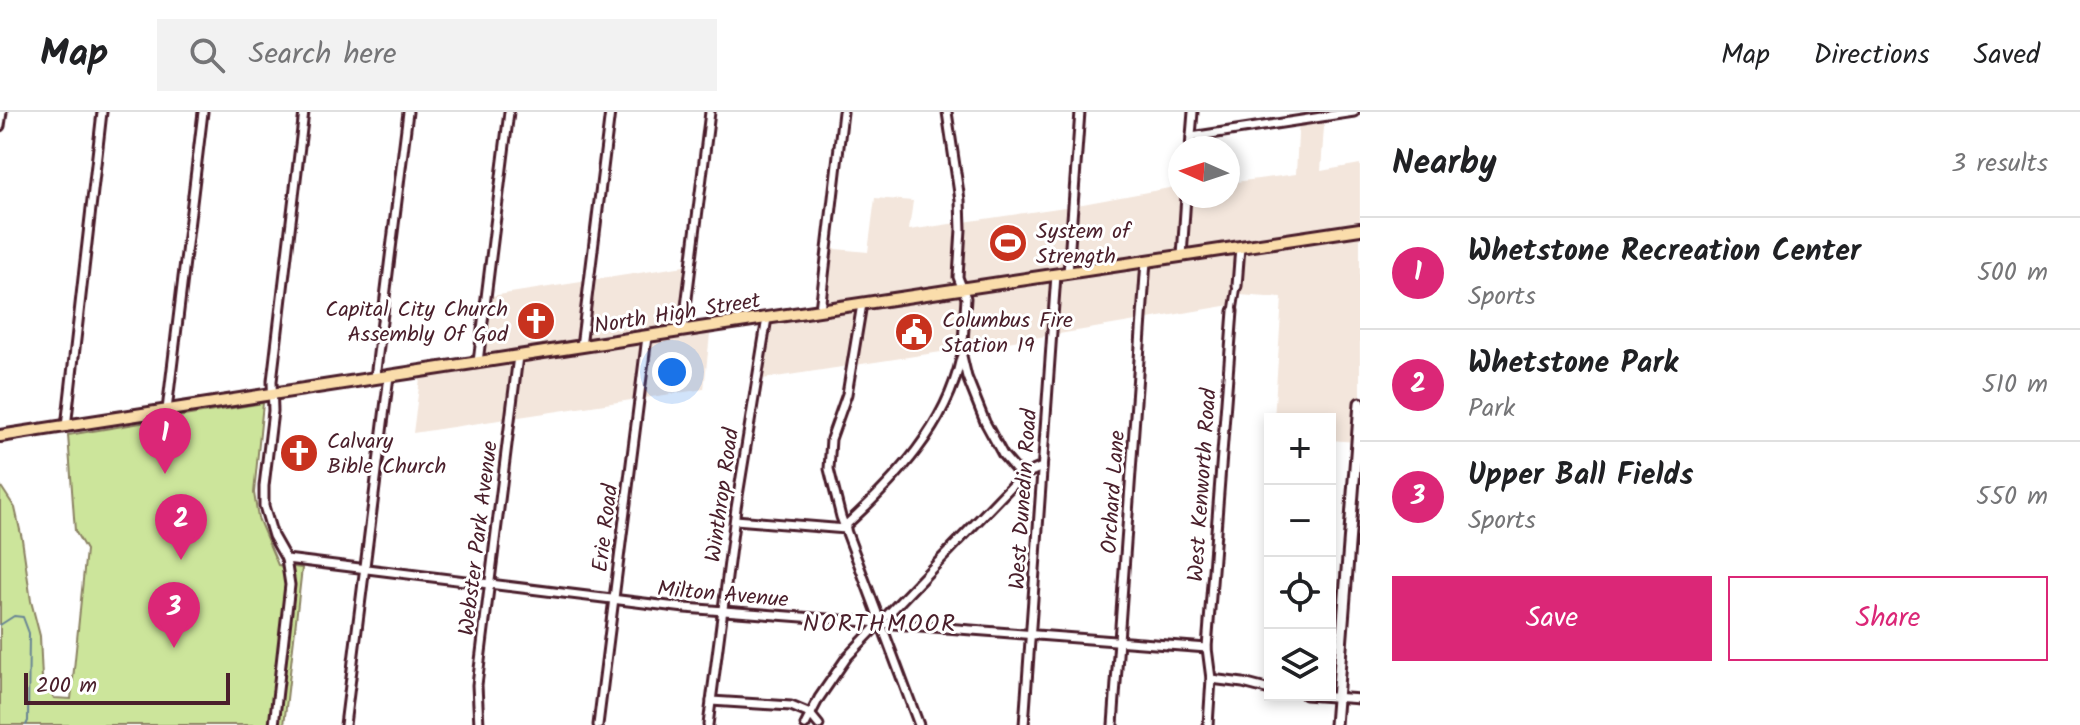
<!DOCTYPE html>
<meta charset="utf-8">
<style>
:root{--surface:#fff;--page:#f2f2f2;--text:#202124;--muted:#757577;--line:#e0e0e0;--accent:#db2777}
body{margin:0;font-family:Kalam,sans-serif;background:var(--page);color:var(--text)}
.controls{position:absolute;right:24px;bottom:24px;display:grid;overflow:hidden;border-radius:0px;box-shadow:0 4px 12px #0003}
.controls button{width:72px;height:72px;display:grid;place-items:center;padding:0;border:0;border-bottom:2px solid var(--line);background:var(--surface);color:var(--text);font:40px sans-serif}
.compass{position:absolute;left:1168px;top:24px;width:72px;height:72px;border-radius:50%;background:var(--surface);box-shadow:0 4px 12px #0003;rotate:273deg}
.scale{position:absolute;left:24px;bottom:20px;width:206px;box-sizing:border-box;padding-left:8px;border:4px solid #4a1f2b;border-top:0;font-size:22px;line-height:28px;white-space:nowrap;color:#4a1f2b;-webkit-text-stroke:6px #fff;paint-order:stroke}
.you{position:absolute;left:672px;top:260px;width:28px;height:28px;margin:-20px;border:6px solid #fff;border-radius:50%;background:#1a73e8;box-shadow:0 0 0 12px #1a73e833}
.badge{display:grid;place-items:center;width:52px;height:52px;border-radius:50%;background:var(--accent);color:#fff;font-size:26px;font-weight:700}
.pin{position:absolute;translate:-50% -66px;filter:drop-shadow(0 2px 4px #0008)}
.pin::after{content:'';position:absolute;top:42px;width:28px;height:24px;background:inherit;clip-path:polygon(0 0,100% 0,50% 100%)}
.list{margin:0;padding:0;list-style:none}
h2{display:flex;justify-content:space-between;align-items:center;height:104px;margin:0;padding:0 32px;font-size:34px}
h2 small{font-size:26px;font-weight:400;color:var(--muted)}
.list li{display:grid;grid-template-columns:52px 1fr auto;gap:24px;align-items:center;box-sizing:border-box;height:112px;padding:0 32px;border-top:2px solid var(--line)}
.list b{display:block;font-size:30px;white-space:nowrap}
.list p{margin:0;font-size:26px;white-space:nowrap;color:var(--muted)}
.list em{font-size:26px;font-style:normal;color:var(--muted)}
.actions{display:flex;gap:16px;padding:24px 32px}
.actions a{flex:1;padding:18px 0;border:2px solid var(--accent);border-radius:0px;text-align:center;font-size:28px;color:var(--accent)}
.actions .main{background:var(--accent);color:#fff}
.icon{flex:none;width:44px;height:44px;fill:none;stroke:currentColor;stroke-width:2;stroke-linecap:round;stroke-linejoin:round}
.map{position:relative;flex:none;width:1360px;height:613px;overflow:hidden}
header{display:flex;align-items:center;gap:48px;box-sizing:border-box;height:112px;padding:0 40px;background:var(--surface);border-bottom:2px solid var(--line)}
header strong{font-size:38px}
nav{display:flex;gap:44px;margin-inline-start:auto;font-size:28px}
.search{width:560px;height:72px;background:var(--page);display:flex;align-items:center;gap:20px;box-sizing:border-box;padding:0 28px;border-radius:0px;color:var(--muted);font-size:30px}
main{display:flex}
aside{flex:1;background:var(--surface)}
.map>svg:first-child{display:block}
.built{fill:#f3e6dc}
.green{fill:#cce59b;stroke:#8b8263;stroke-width:2}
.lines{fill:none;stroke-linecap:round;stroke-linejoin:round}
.stream{stroke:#678494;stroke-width:2}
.pedestrian-casing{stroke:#4a1f2b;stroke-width:11}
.minor-casing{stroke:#4a1f2b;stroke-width:13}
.secondary-casing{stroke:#4a1f2b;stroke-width:15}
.primary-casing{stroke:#4a1f2b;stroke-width:16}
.pedestrian{stroke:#fff;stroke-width:5}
.minor{stroke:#fff;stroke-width:7}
.secondary{stroke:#fff;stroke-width:9}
.primary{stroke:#faddab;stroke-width:10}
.labels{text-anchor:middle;stroke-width:6;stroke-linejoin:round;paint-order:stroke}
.poi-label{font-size:22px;fill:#4a1f2b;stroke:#fff;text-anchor:start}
.street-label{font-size:22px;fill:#4a1f2b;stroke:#fff}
.neighbourhood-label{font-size:24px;letter-spacing:2px;fill:#4a1f2b;stroke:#fff}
</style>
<header>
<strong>Map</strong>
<div class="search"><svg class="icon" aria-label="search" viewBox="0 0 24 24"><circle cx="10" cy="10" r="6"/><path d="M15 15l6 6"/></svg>Search here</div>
<nav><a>Map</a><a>Directions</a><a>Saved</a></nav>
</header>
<main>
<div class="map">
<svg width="1360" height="613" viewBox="0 0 1360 613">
<rect width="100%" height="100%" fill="#fff"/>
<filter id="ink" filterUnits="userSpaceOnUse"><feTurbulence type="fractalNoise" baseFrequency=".0125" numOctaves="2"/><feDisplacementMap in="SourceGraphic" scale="16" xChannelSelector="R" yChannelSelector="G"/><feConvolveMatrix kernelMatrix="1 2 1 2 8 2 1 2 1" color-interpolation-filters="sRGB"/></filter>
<g filter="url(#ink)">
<!-- built -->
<g class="built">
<path d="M1318 0H1325L1321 59 1360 52V283L1357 330 1330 328V307H1274L1282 186 1239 183 1231 193 1053 223 756 268 765 206 820 197 825 136 868 140 875 86 913 89 909 118 1072 94 1180 74V84H1228V71L1296 62 1299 3Z"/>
<path d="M691 153 683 217 711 213 704 277 413 321 421 259 478 250 485 185Z"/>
</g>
<!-- green -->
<path class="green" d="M263 291 254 381 258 406 278 453 302 456 284 613H0V373L15 396 22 427 31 489 40 524 42 566 54 586 71 587 86 438 75 419 68 323Z"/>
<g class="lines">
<!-- stream -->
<path class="stream" d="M0 513 14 504 23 505 29 521 28 609 26 613"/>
<!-- pedestrian casing -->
<g class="pedestrian-casing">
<path id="pedestrian" d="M1233 199 1237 174"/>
</g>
<!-- minor casing -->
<g class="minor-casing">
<g id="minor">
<path d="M947 0 960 88 961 117 958 165 966 186 962 244 967 265 985 310 1003 343 1021 364"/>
<path d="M0 14 2 0"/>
<path d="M1191 25 1354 0"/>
<path d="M1190 36 1193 0"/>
<path d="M1182 144 1186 84"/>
<path d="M1068 161 1080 0"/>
<path d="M1237 174 1240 135"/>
<path d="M862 192 847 282 831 327 829 357 841 405 919 613"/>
<path d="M820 198 843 0"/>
<path d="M683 219 710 0"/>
<path d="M581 235 610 0"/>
<path d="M478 250 509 0"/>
<path d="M375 266 408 0"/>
<path d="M167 298 203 0"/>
<path d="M66 315 102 0"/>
<path d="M735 408 846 417"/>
<path d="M845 414C895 368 946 315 961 246"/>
<path d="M286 447 685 496 1207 536"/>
<path d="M1211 567 1243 571 1270 578"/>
<path d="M1305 583 1360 587"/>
<path d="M711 589 791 594 810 602 819 613"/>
<path d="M274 613 290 473 286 447 273 424 264 394V374L273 299 272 269 304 0"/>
<path d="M345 613 389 264"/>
<path d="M479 613 477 573 518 244"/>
<path d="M598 613 647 225"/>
<path d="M708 613 736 396 767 206"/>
<path d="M805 613 819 586 847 545 1021 364 1042 355"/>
<path d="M1024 613 1056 163"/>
<path d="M1113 613 1146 149"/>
<path d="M1208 613 1211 567 1207 536 1233 199"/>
</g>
</g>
<!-- secondary casing -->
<g class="secondary-casing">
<path id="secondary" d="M1335 613 1360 291"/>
</g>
<!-- primary casing -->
<g class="primary-casing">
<path id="primary" d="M0 324 693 217 1360 117"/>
</g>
<!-- pedestrian -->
<use href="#pedestrian" class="pedestrian"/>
<!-- minor -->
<use href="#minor" class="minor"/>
<!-- secondary -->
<use href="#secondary" class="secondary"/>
<!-- primary -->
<use href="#primary" class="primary"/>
</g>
</g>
<!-- icons -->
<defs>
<g id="stadium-disc" transform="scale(2)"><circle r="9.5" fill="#c8321e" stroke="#fff"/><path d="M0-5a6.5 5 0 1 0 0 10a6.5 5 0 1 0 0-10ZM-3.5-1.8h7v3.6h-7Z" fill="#fff"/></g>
<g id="church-disc" transform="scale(2)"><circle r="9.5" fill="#c8321e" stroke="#fff"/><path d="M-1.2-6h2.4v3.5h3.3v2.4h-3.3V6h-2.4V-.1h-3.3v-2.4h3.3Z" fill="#fff"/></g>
<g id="civic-disc" transform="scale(2)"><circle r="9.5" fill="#c8321e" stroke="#fff"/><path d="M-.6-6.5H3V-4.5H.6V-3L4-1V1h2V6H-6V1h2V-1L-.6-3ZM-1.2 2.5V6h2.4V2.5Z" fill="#fff"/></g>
</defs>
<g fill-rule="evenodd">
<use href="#stadium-disc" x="1008" y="131"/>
<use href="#church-disc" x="536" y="209"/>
<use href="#civic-disc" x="914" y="220"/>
<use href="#church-disc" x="299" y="341"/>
</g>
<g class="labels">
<!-- poi labels -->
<g class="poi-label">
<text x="1036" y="126">System of<tspan x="1036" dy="25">Strength</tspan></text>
<text x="508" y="204" text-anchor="end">Capital City Church<tspan x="508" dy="25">Assembly Of God</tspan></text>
<text x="942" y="215">Columbus Fire<tspan x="942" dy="25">Station 19</tspan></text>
<text x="327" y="336">Calvary<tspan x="327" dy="25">Bible Church</tspan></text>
</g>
<!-- street labels -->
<g class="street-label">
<text transform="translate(677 200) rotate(-9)" y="8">North High Street</text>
<text transform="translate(1201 373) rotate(-86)" y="8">West Kenworth Road</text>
<text transform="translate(1112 380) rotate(-86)" y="8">Orchard Lane</text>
<text transform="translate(721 383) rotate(-82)" y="8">Winthrop Road</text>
<text transform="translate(1022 387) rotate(-86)" y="8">West Dunedin Road</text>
<text transform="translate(604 416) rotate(-83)" y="8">Erie Road</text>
<text transform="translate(477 426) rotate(-83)" y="8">Webster Park Avenue</text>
<text transform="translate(723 481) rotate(5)" y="8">Milton Avenue</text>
</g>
<!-- neighbourhood labels -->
<g class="neighbourhood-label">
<text x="880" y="519">NORTHMOOR</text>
</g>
</g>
</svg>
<div class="controls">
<button>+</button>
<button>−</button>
<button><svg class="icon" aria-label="locate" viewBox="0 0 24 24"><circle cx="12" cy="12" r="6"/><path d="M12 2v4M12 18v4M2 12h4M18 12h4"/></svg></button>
<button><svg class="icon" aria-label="layers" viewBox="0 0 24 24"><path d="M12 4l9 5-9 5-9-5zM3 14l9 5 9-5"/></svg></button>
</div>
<svg class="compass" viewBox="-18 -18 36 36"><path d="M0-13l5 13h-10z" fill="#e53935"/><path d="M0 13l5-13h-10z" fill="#757577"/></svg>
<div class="scale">200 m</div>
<div class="you"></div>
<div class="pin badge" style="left:165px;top:362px">1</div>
<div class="pin badge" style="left:181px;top:448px">2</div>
<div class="pin badge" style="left:174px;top:536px">3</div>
</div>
<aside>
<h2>Nearby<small>3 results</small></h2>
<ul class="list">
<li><span class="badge">1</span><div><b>Whetstone Recreation Center</b><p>Sports</p></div><em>500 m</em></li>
<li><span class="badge">2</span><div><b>Whetstone Park</b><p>Park</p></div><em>510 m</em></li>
<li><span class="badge">3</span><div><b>Upper Ball Fields</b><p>Sports</p></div><em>550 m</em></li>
</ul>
<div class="actions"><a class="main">Save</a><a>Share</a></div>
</aside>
</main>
